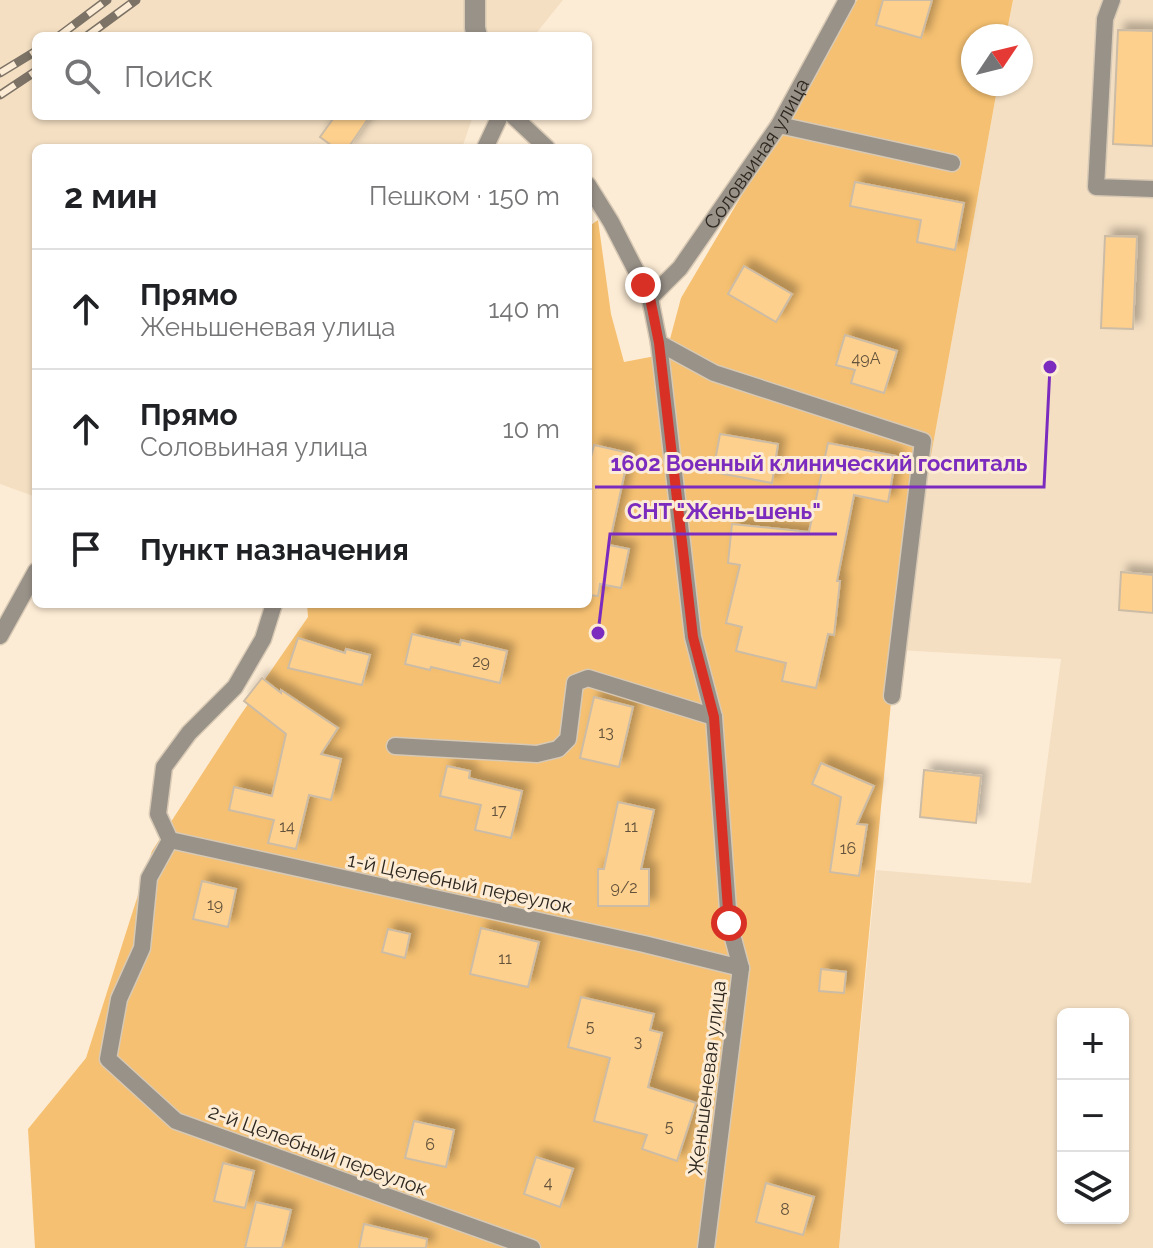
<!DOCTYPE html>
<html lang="ru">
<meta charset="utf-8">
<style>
:root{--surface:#fff;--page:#f2f2f2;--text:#202124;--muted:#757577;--line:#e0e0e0}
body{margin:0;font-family:Raleway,sans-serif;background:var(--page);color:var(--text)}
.controls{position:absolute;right:24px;bottom:24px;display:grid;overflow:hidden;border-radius:12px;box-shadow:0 2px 6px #0004}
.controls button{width:72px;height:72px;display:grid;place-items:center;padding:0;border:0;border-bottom:2px solid var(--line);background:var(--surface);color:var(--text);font:40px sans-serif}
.compass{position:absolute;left:961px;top:24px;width:72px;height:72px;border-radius:50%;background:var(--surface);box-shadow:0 2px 6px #0004;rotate:55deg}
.stop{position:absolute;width:24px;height:24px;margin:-18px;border:6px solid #d93025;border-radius:50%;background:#fff}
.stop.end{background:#d93025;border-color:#fff;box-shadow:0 2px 8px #0008}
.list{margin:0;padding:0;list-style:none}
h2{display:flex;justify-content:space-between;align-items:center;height:104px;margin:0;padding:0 32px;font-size:34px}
h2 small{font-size:26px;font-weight:400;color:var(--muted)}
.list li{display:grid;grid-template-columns:52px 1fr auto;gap:24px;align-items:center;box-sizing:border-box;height:120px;padding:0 32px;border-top:2px solid var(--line)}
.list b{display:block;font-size:30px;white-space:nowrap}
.list p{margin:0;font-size:26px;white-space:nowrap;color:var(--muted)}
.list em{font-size:26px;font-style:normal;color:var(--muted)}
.icon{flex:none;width:44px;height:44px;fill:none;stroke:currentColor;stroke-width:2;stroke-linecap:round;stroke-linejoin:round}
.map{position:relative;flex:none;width:1153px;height:1248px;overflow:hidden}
.search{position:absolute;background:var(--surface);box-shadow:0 2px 6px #0004;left:32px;top:32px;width:560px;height:88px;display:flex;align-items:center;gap:20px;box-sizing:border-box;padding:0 28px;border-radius:12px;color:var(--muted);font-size:30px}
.panel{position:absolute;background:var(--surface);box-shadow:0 2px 6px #0004;left:32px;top:144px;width:560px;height:464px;border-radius:12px}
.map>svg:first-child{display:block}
.built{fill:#f4dfc2;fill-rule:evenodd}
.green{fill:#f5c071}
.building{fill:#fed08e;stroke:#ccbca6;stroke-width:2;filter:url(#shadow)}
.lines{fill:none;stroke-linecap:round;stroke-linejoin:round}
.lane-casing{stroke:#d8c9b4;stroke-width:19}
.street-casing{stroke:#d8c9b4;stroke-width:23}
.lane{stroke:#999289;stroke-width:16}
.street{stroke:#999289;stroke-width:20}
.rail-casing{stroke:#7c7265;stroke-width:9}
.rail{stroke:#fdecd5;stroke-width:6;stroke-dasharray:18;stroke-linecap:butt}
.route{stroke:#d93025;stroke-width:10}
.labels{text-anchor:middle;stroke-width:6;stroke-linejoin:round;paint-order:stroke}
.number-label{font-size:16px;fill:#62523c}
.street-label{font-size:20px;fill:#2e2820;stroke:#fdecd5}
.leader{fill:none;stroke:#7b2cbf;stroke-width:3}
.callout-dot{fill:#7b2cbf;stroke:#fdecd5;stroke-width:3}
.callout-label{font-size:22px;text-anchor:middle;font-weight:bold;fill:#7b2cbf;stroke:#fdecd5;stroke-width:6;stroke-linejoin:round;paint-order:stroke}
</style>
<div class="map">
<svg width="1153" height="1248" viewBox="0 0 1153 1248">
<defs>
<filter id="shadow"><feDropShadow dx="7" dy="-7" stdDeviation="4" flood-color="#0004"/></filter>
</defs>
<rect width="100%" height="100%" fill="#fdecd5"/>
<!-- built -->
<g class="built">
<path d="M0 0H563L534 36H36V116H473L462 148H36V497L0 484Z"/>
<path d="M1013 0H1153V1248H839L876 870 1031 883 1061 659 896 650 998 84H1021V36H1006ZM1063 1014H1123V1218H1063Z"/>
</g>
<!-- green -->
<path class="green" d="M857 0H1013L1006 36H973V84H998L896 650 839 1248H35L28 1129 86 1058 152 851 237 720 308 617 307 604H588V227L598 220 611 314 624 362 666 354 681 298Z"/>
<!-- building -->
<g class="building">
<path d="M883 0H932L921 38 876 25Z"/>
<path d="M1118 30 1153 31V146L1113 144Z"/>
<path d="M335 116H370L348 148H335L320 137Z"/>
<path d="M855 182 964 203 955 250 917 242 921 220 850 206Z"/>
<path d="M1105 236 1137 237 1133 329 1101 328Z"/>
<path d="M744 266 792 294 776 322 728 294Z"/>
<path d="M845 335 897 351 884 393 851 383 855 370 836 365Z"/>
<path d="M720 434 778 444 772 483 713 472Z"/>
<path d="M828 443 896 456 888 502 854 495 837 581H840L834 635 828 634 816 688 782 681 786 663 736 651 742 627 726 623 740 565 728 563 732 524 809 532Z"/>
<path d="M594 445 629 453 609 545 629 549 621 588 600 584 598 596 588 595V469Z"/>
<path d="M1121 572 1153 575V613L1119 610Z"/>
<path d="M412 634 460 645 461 640 507 651 500 683 431 667 430 670 405 664Z"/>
<path d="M298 638 345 653 346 649 370 655 362 685 288 668Z"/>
<path d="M262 678 281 693V690L338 728 321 754 341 759 331 800 309 795 296 849 268 843 274 820 229 810 234 787 272 796 286 734 244 701Z"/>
<path d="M594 697 633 707 619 767 580 758Z"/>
<path d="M821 763 874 786 857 824 867 825 859 876 830 872 841 797 812 784Z"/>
<path d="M447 766 470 771 469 778 522 791 511 838 475 830 481 805 440 796Z"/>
<path d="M924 770 981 776 976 823 920 817Z"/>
<path d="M618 802 654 810 641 869H649V906H598V869H604Z"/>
<path d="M202 881 236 889 228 927 193 919Z"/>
<path d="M481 928 539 942 528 987 470 974Z"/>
<path d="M388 929 410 934 405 958 382 952Z"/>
<path d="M821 969 846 972 844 993 819 991Z"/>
<path d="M581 997 654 1014 650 1030 662 1033 648 1087 696 1103 677 1161 642 1149 647 1135 594 1121 610 1058 568 1047Z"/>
<path d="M414 1121 454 1130 446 1167 405 1158Z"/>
<path d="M536 1157 573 1169 560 1207 524 1194Z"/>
<path d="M223 1163 254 1171 245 1208 214 1201Z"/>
<path d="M766 1183 814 1197 803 1235 756 1222Z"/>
<path d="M256 1202 291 1210 282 1248H245Z"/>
<path d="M364 1224 427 1239 426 1248H359Z"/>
</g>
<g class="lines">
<!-- lane casing -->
<g class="lane-casing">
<g id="lane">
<path d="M1112 0 1105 19 1096 187 1153 189"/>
<path d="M513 116 547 148"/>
<path d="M779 125 952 163"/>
<path d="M485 148 500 116"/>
<path d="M588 185 611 222 650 298 659 343 693 637 714 717 729 923 741 968 706 1248"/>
<path id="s1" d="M650 298 680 268 779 125 847 0"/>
<path d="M659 343 714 373 923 441 892 696"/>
<path d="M274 604 263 639 235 687 189 733 164 767 158 814 170 840 149 878 142 948 119 999 108 1059 176 1121 532 1248"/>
<path d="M0 636 36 571"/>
<path d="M395 746 537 754 558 749 568 739 575 683 588 678 714 717"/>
<path d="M170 840 644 944 741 968"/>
</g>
</g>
<!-- street casing -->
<g class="street-casing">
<path id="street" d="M475 0V28L477 36"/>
</g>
<!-- lane -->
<use href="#lane" class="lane"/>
<!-- street -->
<use href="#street" class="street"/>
<!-- rail casing -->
<g class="rail-casing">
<g id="rail">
<path d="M59 36 107 0"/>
<path d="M87 36 136 0"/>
<path d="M0 73 36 51"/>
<path d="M0 95 36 71"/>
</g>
</g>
<!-- rail -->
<use href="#rail" class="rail"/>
</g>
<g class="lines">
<!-- route -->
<path class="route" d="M643 285 650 298 659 343 693 637 714 717 729 923"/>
</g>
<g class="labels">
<!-- number labels -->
<g class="number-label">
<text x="866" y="364">49А</text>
<text x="481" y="667">29</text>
<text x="606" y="738">13</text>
<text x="499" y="816">17</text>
<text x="287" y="832">14</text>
<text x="631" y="832">11</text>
<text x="848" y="854">16</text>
<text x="624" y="893">9/2</text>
<text x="215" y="910">19</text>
<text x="505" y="964">11</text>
<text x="590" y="1032">5</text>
<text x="638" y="1047">3</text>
<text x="669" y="1132">5</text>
<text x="430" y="1150">6</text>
<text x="548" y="1188">4</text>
<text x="785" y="1215">8</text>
</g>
<!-- street labels -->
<g class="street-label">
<text dy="7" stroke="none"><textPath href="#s1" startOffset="180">Соловьиная улица</textPath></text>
<text transform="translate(460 883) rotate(12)" y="7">1-й Целебный переулок</text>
<text transform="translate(707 1078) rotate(-83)" y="7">Женьшеневая улица</text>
<text transform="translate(318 1150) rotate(20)" y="7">2-й Целебный переулок</text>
</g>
</g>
<!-- callouts -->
<path class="leader" d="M1050 367L1044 487H595M598 633L610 534H837"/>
<g class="callout-dot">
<circle cx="1050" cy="367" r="8"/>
<circle cx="598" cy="633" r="8"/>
</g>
<g class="callout-label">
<text x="819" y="471">1602 Военный клинический госпиталь</text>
<text x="724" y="519">СНТ "Жень-шень"</text>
</g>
</svg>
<div class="controls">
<button>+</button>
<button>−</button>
<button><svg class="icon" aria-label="layers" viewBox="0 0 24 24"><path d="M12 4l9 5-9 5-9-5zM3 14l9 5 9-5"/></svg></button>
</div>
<svg class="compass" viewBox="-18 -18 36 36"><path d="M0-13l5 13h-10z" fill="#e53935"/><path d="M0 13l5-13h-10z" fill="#757577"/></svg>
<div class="stop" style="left:729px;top:923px"></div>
<div class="stop end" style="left:643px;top:285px"></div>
<div class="search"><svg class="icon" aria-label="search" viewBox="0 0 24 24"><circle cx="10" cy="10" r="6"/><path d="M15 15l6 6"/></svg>Поиск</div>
<section class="panel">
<h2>2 мин<small>Пешком · 150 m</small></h2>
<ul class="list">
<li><svg class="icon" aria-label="ahead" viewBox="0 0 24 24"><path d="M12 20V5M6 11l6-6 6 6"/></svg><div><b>Прямо</b><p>Женьшеневая улица</p></div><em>140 m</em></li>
<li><svg class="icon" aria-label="ahead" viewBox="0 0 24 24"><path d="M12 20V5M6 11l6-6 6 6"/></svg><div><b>Прямо</b><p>Соловьиная улица</p></div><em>10 m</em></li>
<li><svg class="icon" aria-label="arrive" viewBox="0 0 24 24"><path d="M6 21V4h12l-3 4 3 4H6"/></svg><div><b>Пункт назначения</b></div></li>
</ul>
</section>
</div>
